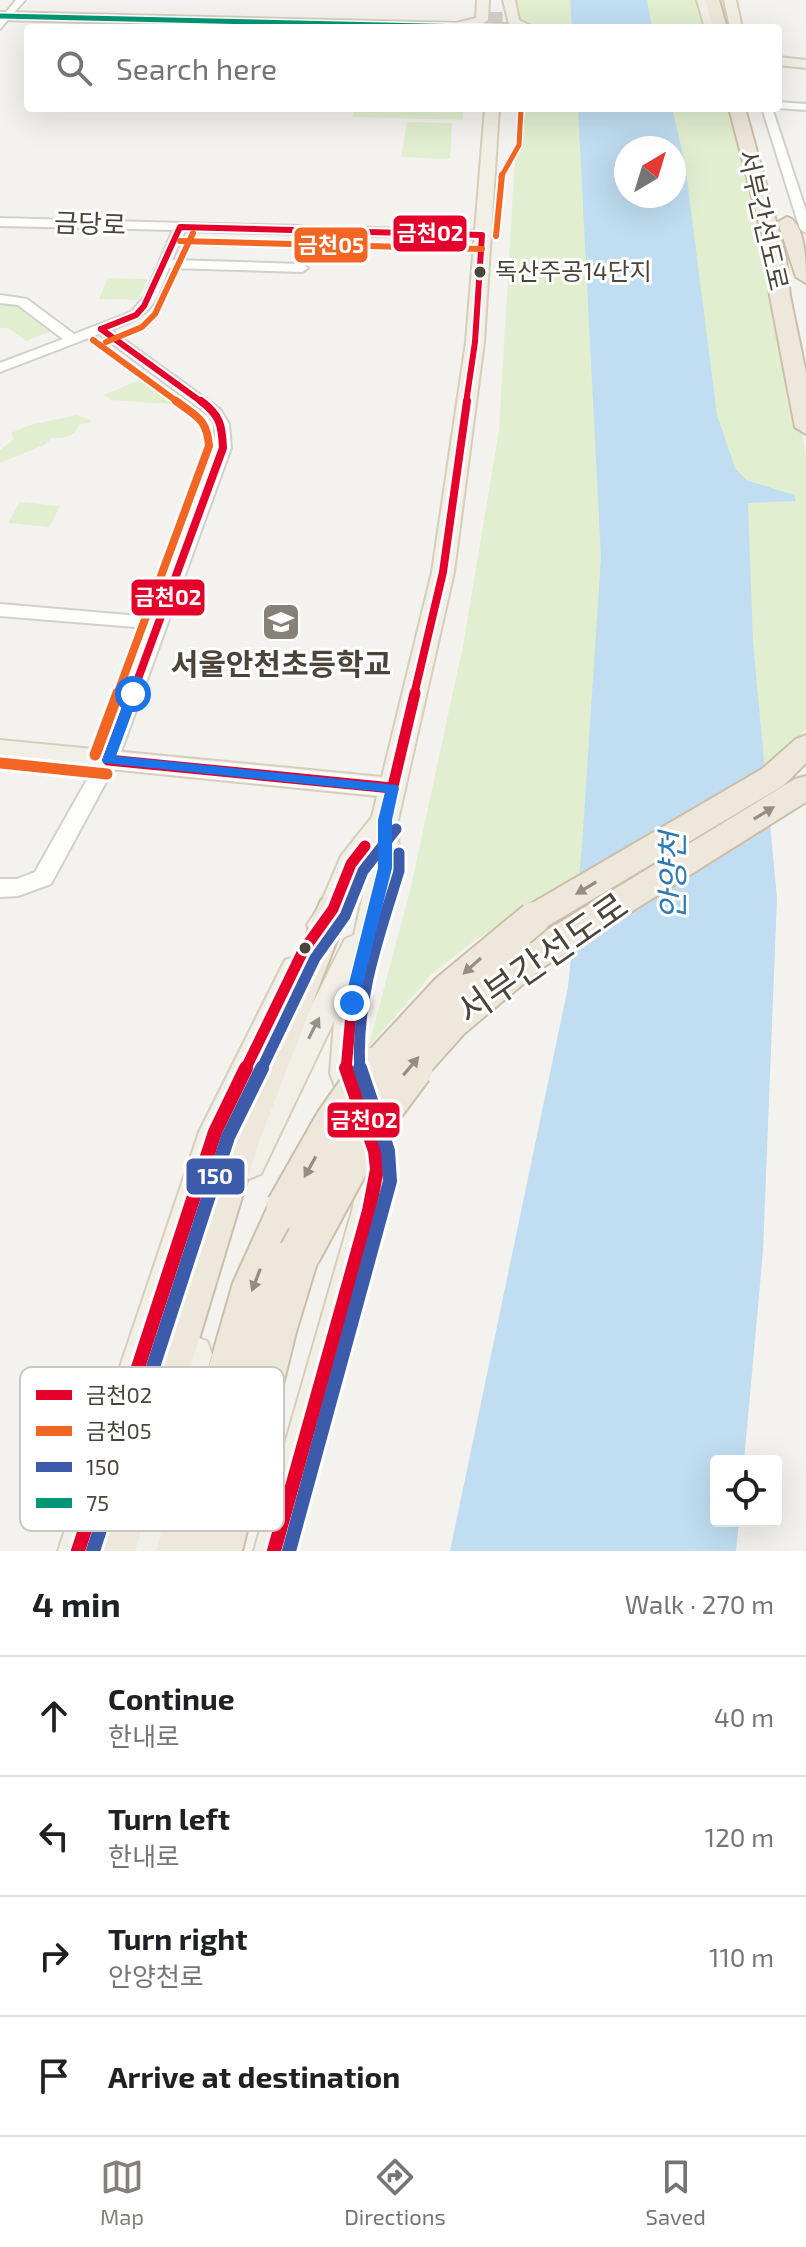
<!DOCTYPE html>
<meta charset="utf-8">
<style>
:root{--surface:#fff;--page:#f6f6f6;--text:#202124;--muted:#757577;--line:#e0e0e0;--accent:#868178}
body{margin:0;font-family:"Exo 2","Noto Sans KR",sans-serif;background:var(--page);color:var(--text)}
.controls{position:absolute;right:24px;bottom:24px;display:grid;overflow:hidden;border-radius:8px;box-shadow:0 8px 32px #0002}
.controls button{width:72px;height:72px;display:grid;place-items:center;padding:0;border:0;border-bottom:2px solid var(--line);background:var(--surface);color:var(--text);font:40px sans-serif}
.compass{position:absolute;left:614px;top:136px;width:72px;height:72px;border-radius:50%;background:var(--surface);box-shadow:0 8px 32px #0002;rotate:38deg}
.stop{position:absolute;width:24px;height:24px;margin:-18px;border:6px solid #1a73e8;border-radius:50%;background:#fff}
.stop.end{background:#1a73e8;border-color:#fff;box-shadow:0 2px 8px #0008}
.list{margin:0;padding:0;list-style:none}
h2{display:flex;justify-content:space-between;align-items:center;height:104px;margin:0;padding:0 32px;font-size:34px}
h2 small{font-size:26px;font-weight:400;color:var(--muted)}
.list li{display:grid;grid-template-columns:52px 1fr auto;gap:24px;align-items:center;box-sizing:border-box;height:120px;padding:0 32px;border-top:2px solid var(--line)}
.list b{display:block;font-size:30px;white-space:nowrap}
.list p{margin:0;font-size:26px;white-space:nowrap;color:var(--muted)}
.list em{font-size:26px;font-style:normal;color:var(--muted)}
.icon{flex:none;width:44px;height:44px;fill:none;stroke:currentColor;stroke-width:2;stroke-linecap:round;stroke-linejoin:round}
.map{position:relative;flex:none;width:806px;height:1551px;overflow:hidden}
.search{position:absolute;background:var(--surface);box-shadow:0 8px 32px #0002;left:24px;right:24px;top:24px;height:88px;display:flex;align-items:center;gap:20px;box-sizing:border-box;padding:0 28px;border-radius:8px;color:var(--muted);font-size:30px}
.sheet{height:584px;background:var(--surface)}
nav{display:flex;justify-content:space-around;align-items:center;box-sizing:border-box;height:112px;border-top:2px solid var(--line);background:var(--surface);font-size:22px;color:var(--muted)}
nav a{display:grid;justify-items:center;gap:4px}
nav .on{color:var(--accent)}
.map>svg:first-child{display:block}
.green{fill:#e1eecf;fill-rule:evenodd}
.water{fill:#c0ddf1;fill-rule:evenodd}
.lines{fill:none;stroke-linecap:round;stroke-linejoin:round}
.major-tunnel{stroke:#d2cfca;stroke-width:13;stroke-dasharray:13 7;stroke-linecap:butt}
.minor-casing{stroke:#d2d0cb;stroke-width:4}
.major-casing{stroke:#d6cebb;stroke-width:4}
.highway-casing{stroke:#ccbfa9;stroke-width:4}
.minor{fill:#fdfdfc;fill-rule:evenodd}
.major{fill:#f2efe6;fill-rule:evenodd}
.highway{fill:#ede8db;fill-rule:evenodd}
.highway-bridge-far1-casing{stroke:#ccbfa9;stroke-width:36;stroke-linecap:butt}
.highway-bridge-casing{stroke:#ccbfa9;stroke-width:45;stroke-linecap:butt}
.highway-bridge-far1{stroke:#ede8db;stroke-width:32}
.highway-bridge{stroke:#ede8db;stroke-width:41}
.bus-1-far3-casing{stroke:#fff;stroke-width:10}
.bus-1-far2-casing{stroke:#fff;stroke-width:13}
.bus-1-far1-casing{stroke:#fff;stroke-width:17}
.bus-1-casing{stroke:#fff;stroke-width:20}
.bus-2-far3-casing{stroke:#fff;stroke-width:8}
.bus-2-far2-casing{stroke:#fff;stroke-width:10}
.bus-2-far1-casing{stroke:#fff;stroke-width:13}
.bus-2-casing{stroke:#fff;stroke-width:17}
.bus-3-far1-casing{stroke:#fff;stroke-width:17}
.bus-3-casing{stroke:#fff;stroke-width:20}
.bus-4-casing{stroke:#fff;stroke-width:8}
.bus-1-far3{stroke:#e4002b;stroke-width:6}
.bus-1-far2{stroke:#e4002b;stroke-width:8}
.bus-1-far1{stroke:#e4002b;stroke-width:11}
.bus-1{stroke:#e4002b;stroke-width:14}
.bus-2-far3{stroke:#f26522;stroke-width:5}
.bus-2-far2{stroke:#f26522;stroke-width:6}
.bus-2-far1{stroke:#f26522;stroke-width:8}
.bus-2{stroke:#f26522;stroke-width:11}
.bus-3-far1{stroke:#3d5bab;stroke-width:11}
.bus-3{stroke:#3d5bab;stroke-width:14}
.bus-4{stroke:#009775;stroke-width:5}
.oneway{fill:#948e82}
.oneway2{fill:#969187}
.route{fill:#1a73e8}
.bus-dot{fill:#4b4439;stroke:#fff;stroke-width:3}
.labels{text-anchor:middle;stroke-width:6;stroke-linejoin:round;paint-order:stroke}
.far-bus-label{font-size:24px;fill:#4b4439;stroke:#fff;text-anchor:start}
.far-street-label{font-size:26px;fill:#4b4439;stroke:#fff}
.poi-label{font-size:30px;font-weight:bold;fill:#4b4439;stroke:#fff}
.water-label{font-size:32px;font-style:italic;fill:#2e7ab2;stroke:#fff}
.near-street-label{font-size:36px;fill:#4b4439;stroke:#fff}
.key{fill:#fff;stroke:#c9c7c4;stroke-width:2}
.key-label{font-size:22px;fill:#4b4439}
.line-badge{stroke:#fff;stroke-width:3}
.badge-label{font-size:22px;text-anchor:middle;font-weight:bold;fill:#fff}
</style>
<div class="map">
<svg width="806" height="1551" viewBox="0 0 806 1551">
<rect width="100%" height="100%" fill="#f4f2ee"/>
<!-- green -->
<g class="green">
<path d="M516 0H695L703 28 534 25 516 21Z"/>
<path d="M354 108H463V120L353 117Z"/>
<path d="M518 108H728L771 268 806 456V730L776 758 735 786 474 941 432 974 368 1048 410 891 463 646 499 430ZM626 148H674V196H626Z"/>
<path d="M407 122 452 123 450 159 401 157Z"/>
<path d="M108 278 147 279 138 300 99 299Z"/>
<path d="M0 303 21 304 57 329 26 341 8 328H0Z"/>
<path d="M146 377 177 399 171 404 111 400 104 395Z"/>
<path d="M77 415 91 420V423L80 424C74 437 66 438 52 438L44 445 0 463V450L14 439 11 433 30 425Z"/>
<path d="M20 502 60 506 49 527 8 523Z"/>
</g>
<!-- water -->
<g class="water">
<path d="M570 0H647L652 28H572Z"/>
<path d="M578 108H672L685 164 717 415 735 468 746 480 794 495 796 501 748 503 753 643 777 898 763 1251 744 1461H716V1521H739L736 1551H450L568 987 582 846 601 557ZM626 148H674V196H626Z"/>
</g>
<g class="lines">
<!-- major-tunnel -->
<path class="major-tunnel" d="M496 12V28"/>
<!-- minor casing -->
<g class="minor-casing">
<g id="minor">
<path d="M16 0H25L0 29V20Z"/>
<path d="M778 102 806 104V110L778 108Z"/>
<path d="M762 108H772L806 211V233L800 229Z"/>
<path d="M0 218 482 231 488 235 482 239 185 231 172 260 302 264 308 268 302 272 169 268C153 308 152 314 111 330L220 409 229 424 231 448 118 760 51 884 18 896 0 897V879H17L35 872 98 760 148 628 0 616V604L152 617 215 448V424L209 415 99 334 0 372V363L63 339 18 305 0 303V295L27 299 74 334 131 312 145 296 173 230 0 226Z"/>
</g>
</g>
<!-- major casing -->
<g class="major-casing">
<g id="major">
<path d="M477 0H489L488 20 482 24H509L503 0H515L519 20 535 28H358L0 20V12L456 23 476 18Z"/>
<path d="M697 0H709L717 28H705Z"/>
<path d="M724 0H736L742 28H730Z"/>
<path d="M778 57 806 60V68L778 65Z"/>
<path d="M485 108H499L484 342 454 572 398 820 399 868 367 1003 361 1055 362 1073 392 1151 394 1169 386 1211 294 1551H254L352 1211 360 1169 358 1151 330 1073 334 1021 261 1174 249 1179 237 1174 232 1163 345 939 354 935 371 858C355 880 346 945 311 933L307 925 321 903 341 856 372 817 377 796 0 758V740L382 777 432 572 466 342Z"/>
<path d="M295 957 305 960 310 969 231 1134 98 1551H58L199 1132 285 960Z"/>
<path d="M194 1336 207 1341 212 1354 158 1551H118L176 1354 181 1341Z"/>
</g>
</g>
<!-- highway casing -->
<g class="highway-casing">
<g id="highway">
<path d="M705 0H719L727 28H713Z"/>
<path d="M729 108H745L786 258 790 296 806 373V434L795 427 770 296 768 258Z"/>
<path d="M787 217C806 222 806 266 806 283L796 277 778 222Z"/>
<path d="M806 735V763L784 785 546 927 534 931 522 927 517 918 522 909 762 769 796 739Z"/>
<path d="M806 776V802L540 969 528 973 516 969 511 959 516 949 795 779Z"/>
<path d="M333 896 345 900 349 909 258 1144 135 1551H89L220 1144 317 909 321 900Z"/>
<path d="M287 1189 301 1195 307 1208 295 1235 300 1233 314 1239 320 1253 296 1332 242 1551H156L233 1283 273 1195Z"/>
</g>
</g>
<!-- minor -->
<use href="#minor" class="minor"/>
<!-- major -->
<use href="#major" class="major"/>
<!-- highway -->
<use href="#highway" class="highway"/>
<!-- highway-bridge-far1 casing -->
<g class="highway-bridge-far1-casing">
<g id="highway-bridge-far1">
<path d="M373 1070 447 990 534 918"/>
<path d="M410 1070 453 1022 528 959"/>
</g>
</g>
<!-- highway-bridge casing -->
<g class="highway-bridge-casing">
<g id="highway-bridge">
<path d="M287 1208 336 1122 374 1068"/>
<path d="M300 1253 368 1127 412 1068"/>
</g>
</g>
<!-- highway-bridge-far1 -->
<use href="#highway-bridge-far1" class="highway-bridge-far1"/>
<!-- highway-bridge -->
<use href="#highway-bridge" class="highway-bridge"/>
<!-- bus-1-far3 casing -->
<g class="bus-1-far3-casing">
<g id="bus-1-far3">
<path d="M101 329 136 315 144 306 180 227 482 235 475 342 466 403"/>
<path d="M101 329 203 403"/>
</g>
</g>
<!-- bus-1-far2 casing -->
<g class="bus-1-far2-casing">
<g id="bus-1-far2">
<path d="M132 695 223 448C222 425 220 415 201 401"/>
<path d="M414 695 443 572 467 401"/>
</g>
</g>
<!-- bus-1-far1 casing -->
<g class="bus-1-far1-casing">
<g id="bus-1-far1">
<path d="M133 693 108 760 392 788"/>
<path d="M245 1070 303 951 333 909 351 864 365 846"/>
<path d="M346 1070 352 1003 385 868V820L415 693"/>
</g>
</g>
<!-- bus-1 casing -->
<g class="bus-1-casing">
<g id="bus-1">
<path d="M78 1551 215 1132 246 1068"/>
<path d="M274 1551 369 1211 377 1169 375 1151 346 1068"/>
</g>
</g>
<!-- bus-2-far3 casing -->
<g class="bus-2-far3-casing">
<path id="bus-2-far3" d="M501 177 519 145 521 109"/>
</g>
<!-- bus-2-far2 casing -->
<g class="bus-2-far2-casing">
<g id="bus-2-far2">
<path d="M496 236 502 175"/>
<path d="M180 241 482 249"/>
<path d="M93 340 179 403"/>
<path d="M106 342 142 327 155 314 193 233"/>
</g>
</g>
<!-- bus-2-far1 casing -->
<g class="bus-2-far1-casing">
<path id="bus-2-far1" d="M117 695 209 446C207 419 197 417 176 401"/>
</g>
<!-- bus-2 casing -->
<g class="bus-2-casing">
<g id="bus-2">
<path d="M95 755 118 693"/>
<path d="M0 763 107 774"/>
</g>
</g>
<!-- bus-3-far1 casing -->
<g class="bus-3-far1-casing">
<g id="bus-3-far1">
<path d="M261 1070 315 958 345 916 363 871 396 829"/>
<path d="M360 1070C355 1001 379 936 399 871V853"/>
</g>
</g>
<!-- bus-3 casing -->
<g class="bus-3-casing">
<g id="bus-3">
<path d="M93 1551 228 1137 262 1068"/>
<path d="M289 1551 390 1181 388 1151 360 1068"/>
</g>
</g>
<!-- bus-4 casing -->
<g class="bus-4-casing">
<path id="bus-4" d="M0 16 511 28"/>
</g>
<!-- bus-1-far3 -->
<use href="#bus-1-far3" class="bus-1-far3"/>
<!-- bus-1-far2 -->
<use href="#bus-1-far2" class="bus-1-far2"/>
<!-- bus-1-far1 -->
<use href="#bus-1-far1" class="bus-1-far1"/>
<!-- bus-1 -->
<use href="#bus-1" class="bus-1"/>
<!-- bus-2-far3 -->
<use href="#bus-2-far3" class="bus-2-far3"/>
<!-- bus-2-far2 -->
<use href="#bus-2-far2" class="bus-2-far2"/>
<!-- bus-2-far1 -->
<use href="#bus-2-far1" class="bus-2-far1"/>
<!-- bus-2 -->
<use href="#bus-2" class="bus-2"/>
<!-- bus-3-far1 -->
<use href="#bus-3-far1" class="bus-3-far1"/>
<!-- bus-3 -->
<use href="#bus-3" class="bus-3"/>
<!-- bus-4 -->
<use href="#bus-4" class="bus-4"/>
</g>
<!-- one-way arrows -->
<defs><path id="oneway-solid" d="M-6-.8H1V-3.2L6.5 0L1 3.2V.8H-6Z" transform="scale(2)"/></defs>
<g class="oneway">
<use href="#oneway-solid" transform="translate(764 813) rotate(-31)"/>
<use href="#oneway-solid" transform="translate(586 888) rotate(149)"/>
<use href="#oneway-solid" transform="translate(472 966) rotate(138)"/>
<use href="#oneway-solid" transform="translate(411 1066) rotate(-50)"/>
<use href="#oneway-solid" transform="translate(310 1167) rotate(119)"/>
<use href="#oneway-solid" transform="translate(256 1280) rotate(111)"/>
</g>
<use class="oneway2" href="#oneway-solid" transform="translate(314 1028) rotate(-63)"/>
<!-- route -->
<path class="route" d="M133 690 139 694 116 756 397 785 399 788 392 820V868L357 1008H346L344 1003 378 868V820L385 792 103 763 102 760 127 694Z"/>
<!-- icons -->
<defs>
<g id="school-square" transform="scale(2)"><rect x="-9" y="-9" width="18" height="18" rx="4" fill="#868178" stroke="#fff"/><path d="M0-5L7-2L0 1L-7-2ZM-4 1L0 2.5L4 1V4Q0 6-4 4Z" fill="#fff"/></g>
</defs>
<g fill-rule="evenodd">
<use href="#school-square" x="281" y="622"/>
</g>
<!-- markers -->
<g class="bus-dot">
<circle cx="480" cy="272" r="7"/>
<circle cx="305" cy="948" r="7"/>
</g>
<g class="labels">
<!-- far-bus labels -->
<g class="far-bus-label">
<text x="495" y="280">독산주공14단지</text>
</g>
<!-- far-street labels -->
<g class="far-street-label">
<text transform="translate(763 220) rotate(77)" y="9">서부간선도로</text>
<text transform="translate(90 224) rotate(2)" y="9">금당로</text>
</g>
<!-- poi labels -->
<g class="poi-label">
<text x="281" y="675">서울안천초등학교</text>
</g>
<!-- water labels -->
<g class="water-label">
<text transform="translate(673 876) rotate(-90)" y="11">안양천</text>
</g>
<!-- near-street labels -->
<g class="near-street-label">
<text transform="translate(542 958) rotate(-35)" y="13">서부간선도로</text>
</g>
</g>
<!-- legend -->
<rect x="20" y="1367" width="264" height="164" rx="12" class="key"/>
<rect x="36" y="1390" width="36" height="10" fill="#e4002b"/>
<rect x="36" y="1426" width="36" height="10" fill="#f26522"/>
<rect x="36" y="1462" width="36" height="10" fill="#3d5bab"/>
<rect x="36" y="1498" width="36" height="10" fill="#009775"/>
<g class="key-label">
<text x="86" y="1403">금천02</text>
<text x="86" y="1439">금천05</text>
<text x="86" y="1475">150</text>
<text x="86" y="1511">75</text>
</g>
<g class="line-badge">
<rect x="392" y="214" width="76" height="39" rx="8" fill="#e4002b"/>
<rect x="293" y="226" width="76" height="38" rx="8" fill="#f26522"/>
<rect x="130" y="578" width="76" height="39" rx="8" fill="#e4002b"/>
<rect x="326" y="1101" width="75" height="38" rx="8" fill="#e4002b"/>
<rect x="185" y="1157" width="61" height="39" rx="8" fill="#3d5bab"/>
</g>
<g class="badge-label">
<text x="430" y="241">금천02</text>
<text x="331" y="253">금천05</text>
<text x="168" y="605">금천02</text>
<text x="364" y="1128">금천02</text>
<text x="215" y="1184">150</text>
</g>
</svg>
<div class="controls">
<button><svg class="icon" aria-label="locate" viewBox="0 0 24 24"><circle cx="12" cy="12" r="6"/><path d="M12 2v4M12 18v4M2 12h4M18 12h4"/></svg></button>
</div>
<svg class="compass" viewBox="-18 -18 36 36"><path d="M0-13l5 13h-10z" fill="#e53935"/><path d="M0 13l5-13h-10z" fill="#757577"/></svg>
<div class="stop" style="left:133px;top:694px"></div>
<div class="stop end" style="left:352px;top:1003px"></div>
<div class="search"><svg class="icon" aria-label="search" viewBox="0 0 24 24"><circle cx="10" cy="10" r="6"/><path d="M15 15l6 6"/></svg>Search here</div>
</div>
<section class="sheet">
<h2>4 min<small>Walk · 270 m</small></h2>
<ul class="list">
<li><svg class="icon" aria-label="ahead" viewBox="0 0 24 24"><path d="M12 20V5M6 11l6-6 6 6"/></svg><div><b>Continue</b><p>한내로</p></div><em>40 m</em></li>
<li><svg class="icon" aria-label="left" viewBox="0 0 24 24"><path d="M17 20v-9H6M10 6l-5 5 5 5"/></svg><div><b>Turn left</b><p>한내로</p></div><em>120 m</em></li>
<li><svg class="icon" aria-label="right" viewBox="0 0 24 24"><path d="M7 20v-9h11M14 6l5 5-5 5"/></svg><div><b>Turn right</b><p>안양천로</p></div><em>110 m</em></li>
<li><svg class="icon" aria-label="arrive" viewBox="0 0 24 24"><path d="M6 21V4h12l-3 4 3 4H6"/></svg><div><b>Arrive at destination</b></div></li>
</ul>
</section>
<nav>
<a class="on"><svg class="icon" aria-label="map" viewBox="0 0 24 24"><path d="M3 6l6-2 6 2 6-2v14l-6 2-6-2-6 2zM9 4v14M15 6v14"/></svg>Map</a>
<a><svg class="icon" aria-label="directions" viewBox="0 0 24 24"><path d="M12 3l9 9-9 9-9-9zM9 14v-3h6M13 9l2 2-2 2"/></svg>Directions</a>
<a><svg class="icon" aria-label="saved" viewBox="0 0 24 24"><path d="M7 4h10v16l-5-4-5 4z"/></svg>Saved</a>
</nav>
